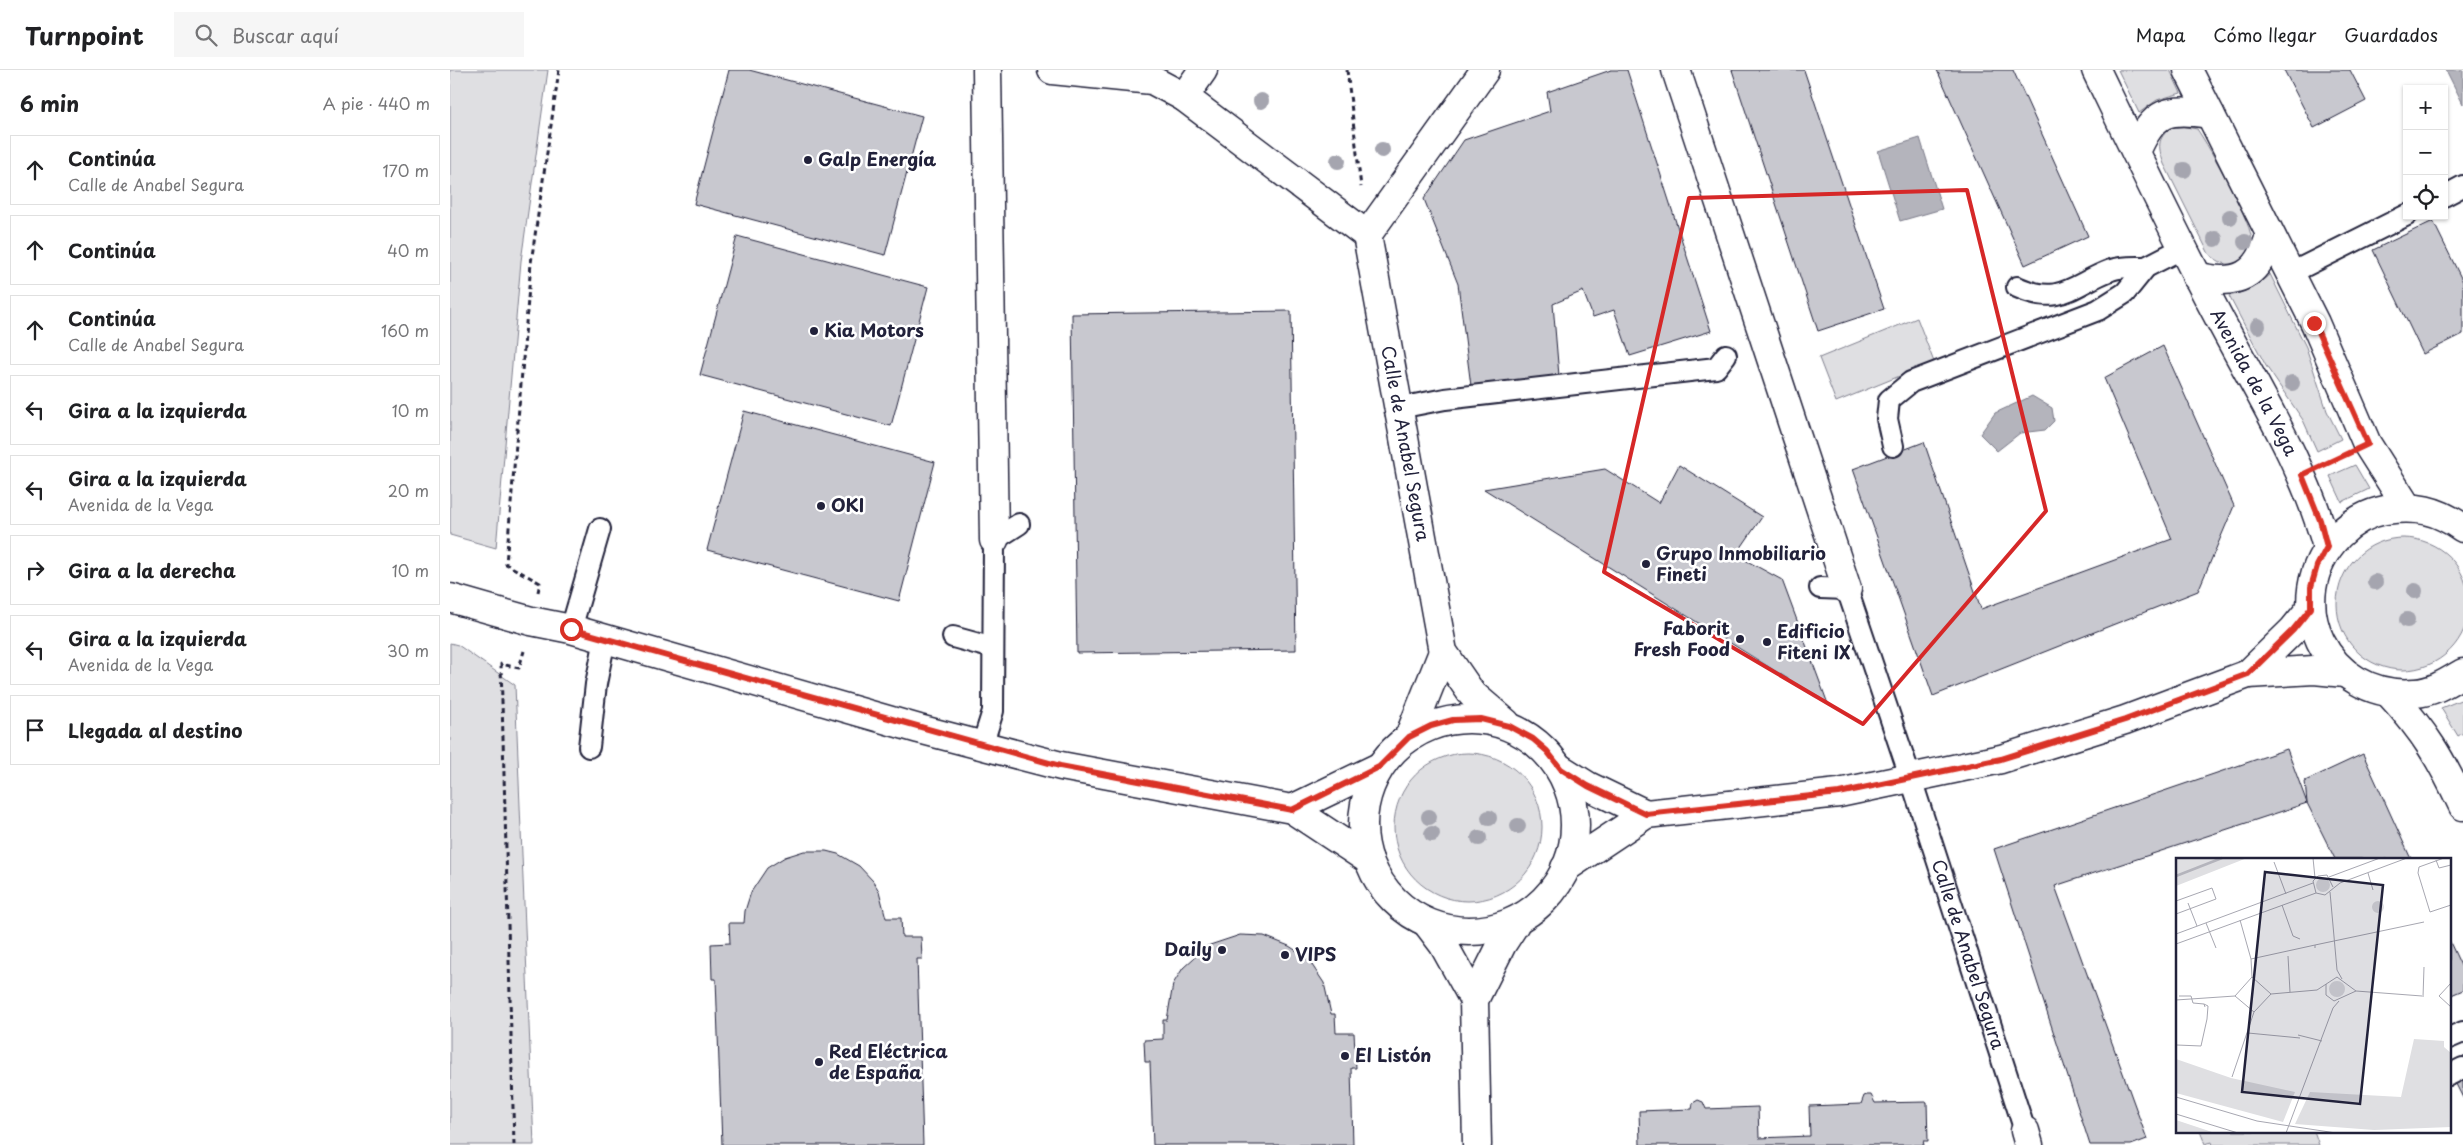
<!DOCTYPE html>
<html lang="es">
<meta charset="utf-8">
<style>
:root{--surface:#fff;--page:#f6f6f6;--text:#202124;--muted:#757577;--line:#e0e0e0}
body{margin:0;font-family:"Playpen Sans",sans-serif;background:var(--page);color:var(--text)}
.controls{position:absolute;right:15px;top:15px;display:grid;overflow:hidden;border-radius:0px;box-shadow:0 1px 4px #0004}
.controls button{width:45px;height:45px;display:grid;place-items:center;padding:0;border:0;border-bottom:1px solid var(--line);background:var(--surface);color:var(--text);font:25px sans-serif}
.stop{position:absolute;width:15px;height:15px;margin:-11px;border:4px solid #d93025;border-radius:50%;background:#fff}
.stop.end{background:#d93025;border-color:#fff;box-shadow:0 1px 5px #0008}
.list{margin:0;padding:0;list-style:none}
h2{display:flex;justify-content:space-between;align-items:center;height:65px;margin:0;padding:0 20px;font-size:21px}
h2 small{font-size:16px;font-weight:400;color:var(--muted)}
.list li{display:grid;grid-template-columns:32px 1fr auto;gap:15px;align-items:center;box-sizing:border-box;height:70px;margin:0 10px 10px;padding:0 10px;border:1px solid var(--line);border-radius:0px}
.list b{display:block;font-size:19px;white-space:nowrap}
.list p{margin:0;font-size:16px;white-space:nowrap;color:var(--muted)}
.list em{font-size:16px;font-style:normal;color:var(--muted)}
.icon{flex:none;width:28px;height:28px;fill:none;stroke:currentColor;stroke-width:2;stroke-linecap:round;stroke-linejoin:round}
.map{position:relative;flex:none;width:2013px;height:1075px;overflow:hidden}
header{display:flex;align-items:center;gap:30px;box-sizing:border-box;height:70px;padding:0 25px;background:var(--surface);border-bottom:1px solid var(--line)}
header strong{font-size:24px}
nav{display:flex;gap:28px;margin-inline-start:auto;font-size:18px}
.search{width:350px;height:45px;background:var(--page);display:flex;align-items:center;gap:12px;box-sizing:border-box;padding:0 18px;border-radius:0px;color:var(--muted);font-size:19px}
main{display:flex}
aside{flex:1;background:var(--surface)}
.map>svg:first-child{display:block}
.green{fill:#dfdfe2;stroke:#80808e}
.water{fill:#b4b4bc;stroke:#7a7a88}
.building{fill:#c8c8cf;stroke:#22223b}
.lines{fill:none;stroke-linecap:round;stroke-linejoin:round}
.lane-casing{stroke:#22223b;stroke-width:24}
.street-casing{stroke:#22223b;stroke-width:31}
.path{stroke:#22223b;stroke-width:3;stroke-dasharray:5 4;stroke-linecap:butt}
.lane{stroke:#fff;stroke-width:20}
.street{stroke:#fff;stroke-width:28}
.tree{fill:#a5a5af}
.route{stroke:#d93025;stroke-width:6}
.marked{fill:none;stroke:#d62828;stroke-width:4;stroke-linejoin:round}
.poi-dot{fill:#22223b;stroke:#fff;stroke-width:2}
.labels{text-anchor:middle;stroke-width:5;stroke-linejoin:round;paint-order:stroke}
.poi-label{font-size:18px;font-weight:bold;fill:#22223b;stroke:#fff;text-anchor:start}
.street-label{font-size:18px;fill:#22223b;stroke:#fff}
.inset-river{fill:none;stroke:#b4b4bc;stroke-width:2.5}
.inset-road{fill:none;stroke:#a7a7b1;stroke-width:1}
.view{fill:#22223b;fill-opacity:0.15;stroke:#22223b;stroke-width:2.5}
.inset-edge{fill:none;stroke:#22223b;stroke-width:2.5}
</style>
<header>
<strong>Turnpoint</strong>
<div class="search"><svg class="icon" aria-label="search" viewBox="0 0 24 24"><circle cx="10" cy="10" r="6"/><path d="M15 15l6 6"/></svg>Buscar aquí</div>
<nav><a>Mapa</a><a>Cómo llegar</a><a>Guardados</a></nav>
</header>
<main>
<aside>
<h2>6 min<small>A pie · 440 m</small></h2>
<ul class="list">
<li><svg class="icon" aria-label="ahead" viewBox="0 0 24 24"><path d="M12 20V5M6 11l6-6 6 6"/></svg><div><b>Continúa</b><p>Calle de Anabel Segura</p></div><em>170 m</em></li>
<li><svg class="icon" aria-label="ahead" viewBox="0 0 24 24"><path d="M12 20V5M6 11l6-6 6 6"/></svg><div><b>Continúa</b></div><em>40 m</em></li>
<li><svg class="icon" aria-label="ahead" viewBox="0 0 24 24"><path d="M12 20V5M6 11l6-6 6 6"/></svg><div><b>Continúa</b><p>Calle de Anabel Segura</p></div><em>160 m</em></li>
<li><svg class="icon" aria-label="left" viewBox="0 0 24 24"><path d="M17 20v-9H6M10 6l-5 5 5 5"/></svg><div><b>Gira a la izquierda</b></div><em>10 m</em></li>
<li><svg class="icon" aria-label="left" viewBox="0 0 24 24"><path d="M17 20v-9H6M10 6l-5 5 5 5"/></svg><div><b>Gira a la izquierda</b><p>Avenida de la Vega</p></div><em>20 m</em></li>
<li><svg class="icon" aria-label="right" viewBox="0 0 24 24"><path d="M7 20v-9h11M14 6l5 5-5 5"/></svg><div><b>Gira a la derecha</b></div><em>10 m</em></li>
<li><svg class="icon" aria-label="left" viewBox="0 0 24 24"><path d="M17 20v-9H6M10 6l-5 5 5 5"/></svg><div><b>Gira a la izquierda</b><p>Avenida de la Vega</p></div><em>30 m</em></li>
<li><svg class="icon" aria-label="arrive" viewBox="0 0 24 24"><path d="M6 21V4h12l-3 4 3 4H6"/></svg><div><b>Llegada al destino</b></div></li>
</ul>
</aside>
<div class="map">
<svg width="2013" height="1075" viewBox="0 0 2013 1075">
<rect width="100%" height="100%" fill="#fff"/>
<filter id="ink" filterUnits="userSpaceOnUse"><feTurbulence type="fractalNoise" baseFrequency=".02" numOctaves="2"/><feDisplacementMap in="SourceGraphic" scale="10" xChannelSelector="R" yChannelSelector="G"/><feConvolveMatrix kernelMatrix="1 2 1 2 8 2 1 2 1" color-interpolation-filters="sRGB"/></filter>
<g filter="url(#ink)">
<!-- green -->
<g class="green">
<path d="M0 0H98L71 191 46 478 0 465Z"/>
<path d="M1668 0H1720L1731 23 1707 30 1689 43Z"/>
<path d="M1725 55 1747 59C1759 76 1804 156 1802 173 1802 180 1796 188 1790 192 1778 198 1767 191 1759 184L1714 94C1707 75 1707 67 1725 55Z"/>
<path d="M1820 204 1856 277 1877 341 1891 369 1867 381 1853 350 1816 296 1779 226C1796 222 1807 216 1820 204Z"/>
<path d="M1467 248 1484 292 1386 332 1369 288Z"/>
<path d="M1905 395 1919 419 1892 432 1880 406Z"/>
<circle cx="1953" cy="534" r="66"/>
<path d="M0 573 8 575 65 615 84 1075H0Z"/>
<path d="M2013 629V663L2008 666 1991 638Z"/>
<circle cx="1018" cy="757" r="74"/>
<path d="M1750 1061H1864L1869 1075H1763L1762 1072 1755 1074Z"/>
</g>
<!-- water -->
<g class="water">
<path d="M1996 0H2013V34Z"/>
<path d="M1470 68 1492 139 1450 151 1428 81Z"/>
<path d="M1582 326 1602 338 1604 351 1595 360 1570 363 1547 381 1530 364 1545 343Z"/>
</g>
<!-- building -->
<g class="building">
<path d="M279 0H299L472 46 435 185 244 134Z"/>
<path d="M1161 0H1177L1261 261 1180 286 1164 240 1143 247 1133 221 1103 234 1109 306 1021 316 1008 214 974 129 1014 70 1100 41 1097 22Z"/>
<path d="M1282 0H1354L1434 239 1368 261Z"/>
<path d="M1487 0H1563L1638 166 1575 195Z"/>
<path d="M1834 0H1900L1916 31 1864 58Z"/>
<path d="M1983 151 2013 212V264L1973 284 1923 180Z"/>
<path d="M287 166 478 217 441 356 250 305Z"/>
<path d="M841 241 846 580 627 583 622 244Z"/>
<path d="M1713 276 1784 436 1748 521 1483 626 1403 399 1474 372 1531 539 1722 469 1654 308Z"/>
<path d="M294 341 485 392 449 531 257 480Z"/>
<path d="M1229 395 1312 447 1286 485 1332 510 1378 634 1034 419 1155 399 1209 433Z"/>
<path d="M1837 679 1857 733 1605 816 1697 1069 1681 1075H1640L1544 779Z"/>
<path d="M1913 684 1961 789H1885L1857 733 1855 711Z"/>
<path d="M354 781H376L388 784 409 796 423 811 429 821 436 848H451L452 867H471L472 889H467L473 1075H272L266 909H262L261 874 280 873 279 853H294L295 841 301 822 317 798 335 787Z"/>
<path d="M790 865 814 866 839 876 850 883 860 892 874 913 881 944H885L886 963H904L906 998H901L903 1075H703L700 992H695L694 970 713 969V950H717L723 914 733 898 757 876Z"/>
<path d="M1999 870 2013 900V920L1999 926Z"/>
<path d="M2013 1007V1028L2005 1012Z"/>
<path d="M1417 1025H1421L1425 1033 1477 1032 1478 1071H1473L1474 1075H1190L1189 1041 1242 1039 1243 1033 1248 1030 1253 1032 1256 1039 1308 1037 1309 1068 1360 1066 1359 1036 1411 1034 1414 1026Z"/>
</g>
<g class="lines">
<!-- lane casing -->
<g class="lane-casing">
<g id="lane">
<path d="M1994 126 2013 116"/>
<path d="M1839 204 1957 145"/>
<path d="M1567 217C1611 237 1623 214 1661 200 1671 196 1686 197 1696 197"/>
<path d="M949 338 995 329 1266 298 1276 285"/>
<path d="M1443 376 1437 349 1439 330 1461 312 1648 240 1675 223 1696 197 1733 178"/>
<path id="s1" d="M1370 518 1397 519 1461 709 1575 1061"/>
<path d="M121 559 150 459"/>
<path d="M503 567 543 578"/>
<path d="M532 676 543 641 544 470 569 454"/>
<path d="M139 677 146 614 155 569"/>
<path d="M1999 968 2013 962"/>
<path d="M1999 1005 2013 998"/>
</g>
</g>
<!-- street casing -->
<g class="street-casing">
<g id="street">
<path d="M537 0 544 470"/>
<path d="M602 0 702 10 734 27"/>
<path d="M753 0 734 27 917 165"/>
<path d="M1226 0 1397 519"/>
<path id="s2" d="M1646 0C1686 83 1726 167 1769 248 1808 322 1855 396 1877 477"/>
<path d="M1738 0 1865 253 1917 374 1957 437"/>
<path d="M1686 82C1704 40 1717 38 1760 44"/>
<path id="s3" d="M917 165 993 582 1022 624 1056 653"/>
<path d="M917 165 1035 0"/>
<path d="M1746 206C1787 217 1809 206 1820 165"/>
<path d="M2013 458C1986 439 1967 436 1935 440 1918 443 1901 453 1889 465 1827 529 1876 631 1965 623 1983 622 1998 612 2013 603"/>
<path d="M0 528 81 551 121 559 469 659 611 696 842 739 919 790"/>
<path d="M1798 604 1843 560 1861 538"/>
<path d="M1939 623C1975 662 1991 689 2013 736"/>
<circle cx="1019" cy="755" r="106"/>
<path d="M959 667 993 582"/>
<path d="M1111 699 1138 716 1196 744"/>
<path d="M842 739 929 697"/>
<path d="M1115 798 1196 744 1389 723 1551 689 1675 650 1798 604 1864 600 1895 603"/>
<path d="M977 853 993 874 1024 930"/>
<path d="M1575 1061 1579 1075"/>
<path d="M1027 1075 1024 930 1052 874 1065 854"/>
</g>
</g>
<!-- path -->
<g class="path">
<path d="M897 0 911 117"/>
<path d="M88 522 90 513 56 494 81 193 109 0"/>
<path d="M64 1075 51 594 69 598 74 581"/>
</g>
<!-- lane -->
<use href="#lane" class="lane"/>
<!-- street -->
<use href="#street" class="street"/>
</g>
<!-- trees -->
<g class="tree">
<circle cx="811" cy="31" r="8"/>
<circle cx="932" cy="80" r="8"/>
<circle cx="888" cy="91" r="8"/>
<circle cx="1734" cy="100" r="8"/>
<circle cx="1780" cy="147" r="8"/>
<circle cx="1765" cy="169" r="8"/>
<circle cx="1795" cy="172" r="8"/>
<circle cx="1808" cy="256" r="8"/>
<circle cx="1842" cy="313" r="8"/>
<circle cx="1925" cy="512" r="8"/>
<circle cx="1965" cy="521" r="8"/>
<circle cx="1957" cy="550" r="8"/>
<circle cx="979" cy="747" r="8"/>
<circle cx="1039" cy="748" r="8"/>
<circle cx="1068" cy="756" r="8"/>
<circle cx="982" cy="764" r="8"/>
<circle cx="1029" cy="768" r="8"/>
</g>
</g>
<g class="lines" filter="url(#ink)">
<!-- route -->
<path class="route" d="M121 559 610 696 842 740 929 697 959 667 981 656 1003 650 1031 649 1059 656 1083 669 1097 681 1111 699 1138 716 1196 744 1389 723 1551 689 1675 650 1798 604 1843 560 1861 538V517L1867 496 1877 477 1870 450 1852 405 1918 374 1864 253"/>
</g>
<!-- marked area -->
<path class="marked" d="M1517 120 1596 441 1413 654 1154 502 1239 128Z"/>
<!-- markers -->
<g class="poi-dot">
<circle cx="358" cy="90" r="5"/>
<circle cx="364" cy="261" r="5"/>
<circle cx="371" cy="436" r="5"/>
<circle cx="1196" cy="494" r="5"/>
<circle cx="1290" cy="569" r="5"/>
<circle cx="1317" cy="572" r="5"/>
<circle cx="772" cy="880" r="5"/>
<circle cx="835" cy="885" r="5"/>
<circle cx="895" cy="986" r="5"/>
<circle cx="369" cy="992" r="5"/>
</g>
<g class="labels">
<!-- poi labels -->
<g class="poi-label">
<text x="368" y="96">Galp Energía</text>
<text x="374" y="267">Kia Motors</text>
<text x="381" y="442">OKI</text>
<text x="1206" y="490">Grupo Inmobiliario<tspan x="1206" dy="21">Fineti</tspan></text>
<text x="1280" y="565" text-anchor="end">Faborit<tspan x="1280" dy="21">Fresh Food</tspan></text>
<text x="1327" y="568">Edificio<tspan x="1327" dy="21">Fiteni IX</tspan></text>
<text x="762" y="886" text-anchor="end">Daily</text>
<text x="845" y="891">VIPS</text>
<text x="379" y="988">Red Eléctrica<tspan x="379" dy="21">de España</tspan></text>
<text x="905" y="992">El Listón</text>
</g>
<!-- street labels -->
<g class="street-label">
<text dy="6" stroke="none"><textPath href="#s2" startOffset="350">Avenida de la Vega</textPath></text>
<text dy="6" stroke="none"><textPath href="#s3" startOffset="212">Calle de Anabel Segura</textPath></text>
<text dy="6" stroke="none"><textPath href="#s1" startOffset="412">Calle de Anabel Segura</textPath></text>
</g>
</g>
<!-- overview -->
<g transform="translate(1726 788)">
<rect width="275" height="275" fill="#fff"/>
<path d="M0 0H71L0 28ZM140 27a7 7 0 1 1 14 0a7 7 0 1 1-14 0ZM196 49a6 6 0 1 1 12 0a6 6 0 1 1-12 0ZM153 131a8 8 0 1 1 16 0a8 8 0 1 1-16 0ZM238 181 268 183V189L275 195V269L198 272 119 266 134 234 225 239ZM0 201 55 220 119 234 107 264 0 235ZM0 262 36 274 38 275H0Z" fill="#dfdfe2"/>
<path class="inset-river" d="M0 18 46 0"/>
<path class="inset-road" d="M137 0 139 20M268 0 243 9 242 15 254 54 275 47M260 2 263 10 275 7M98 4 110 36M192 15 197 32M153 19 204 0M157 29 151 17 142 18 137 23 140 35 149 37 164 25 231 0M154 34 161 112 166 121M0 43 36 30 40 41 0 56M12 45 21 68M106 47 117 78 124 81M64 62 75 101 76 119M30 65 40 90M0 76 137 25M0 86 140 35M139 90V87L248 64M112 98 114 134M75 101 139 87M76 119 95 136 78 154 59 138ZM275 125 263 138 275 149M150 126V137L158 143 180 133M95 136 141 132 161 119 180 133 246 138M3 138H15L17 145 28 146 29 149M247 139 248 109M0 142 59 138M72 175 124 180M122 177 146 183M1 187 25 188 31 161 32 148 28 146M56 219 78 154M0 239 81 263 160 275M0 256 62 275M110 275 157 150 163 143"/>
<path class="view" d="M89 14 207 27 184 246 66 234Z"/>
<rect width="275" height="275" class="inset-edge"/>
</g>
</svg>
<div class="controls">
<button>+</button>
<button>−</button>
<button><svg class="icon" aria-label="locate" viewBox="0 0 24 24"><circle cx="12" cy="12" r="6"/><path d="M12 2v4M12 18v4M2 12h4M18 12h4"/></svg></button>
</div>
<div class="stop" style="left:121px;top:559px"></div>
<div class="stop end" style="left:1864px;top:253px"></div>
</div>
</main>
